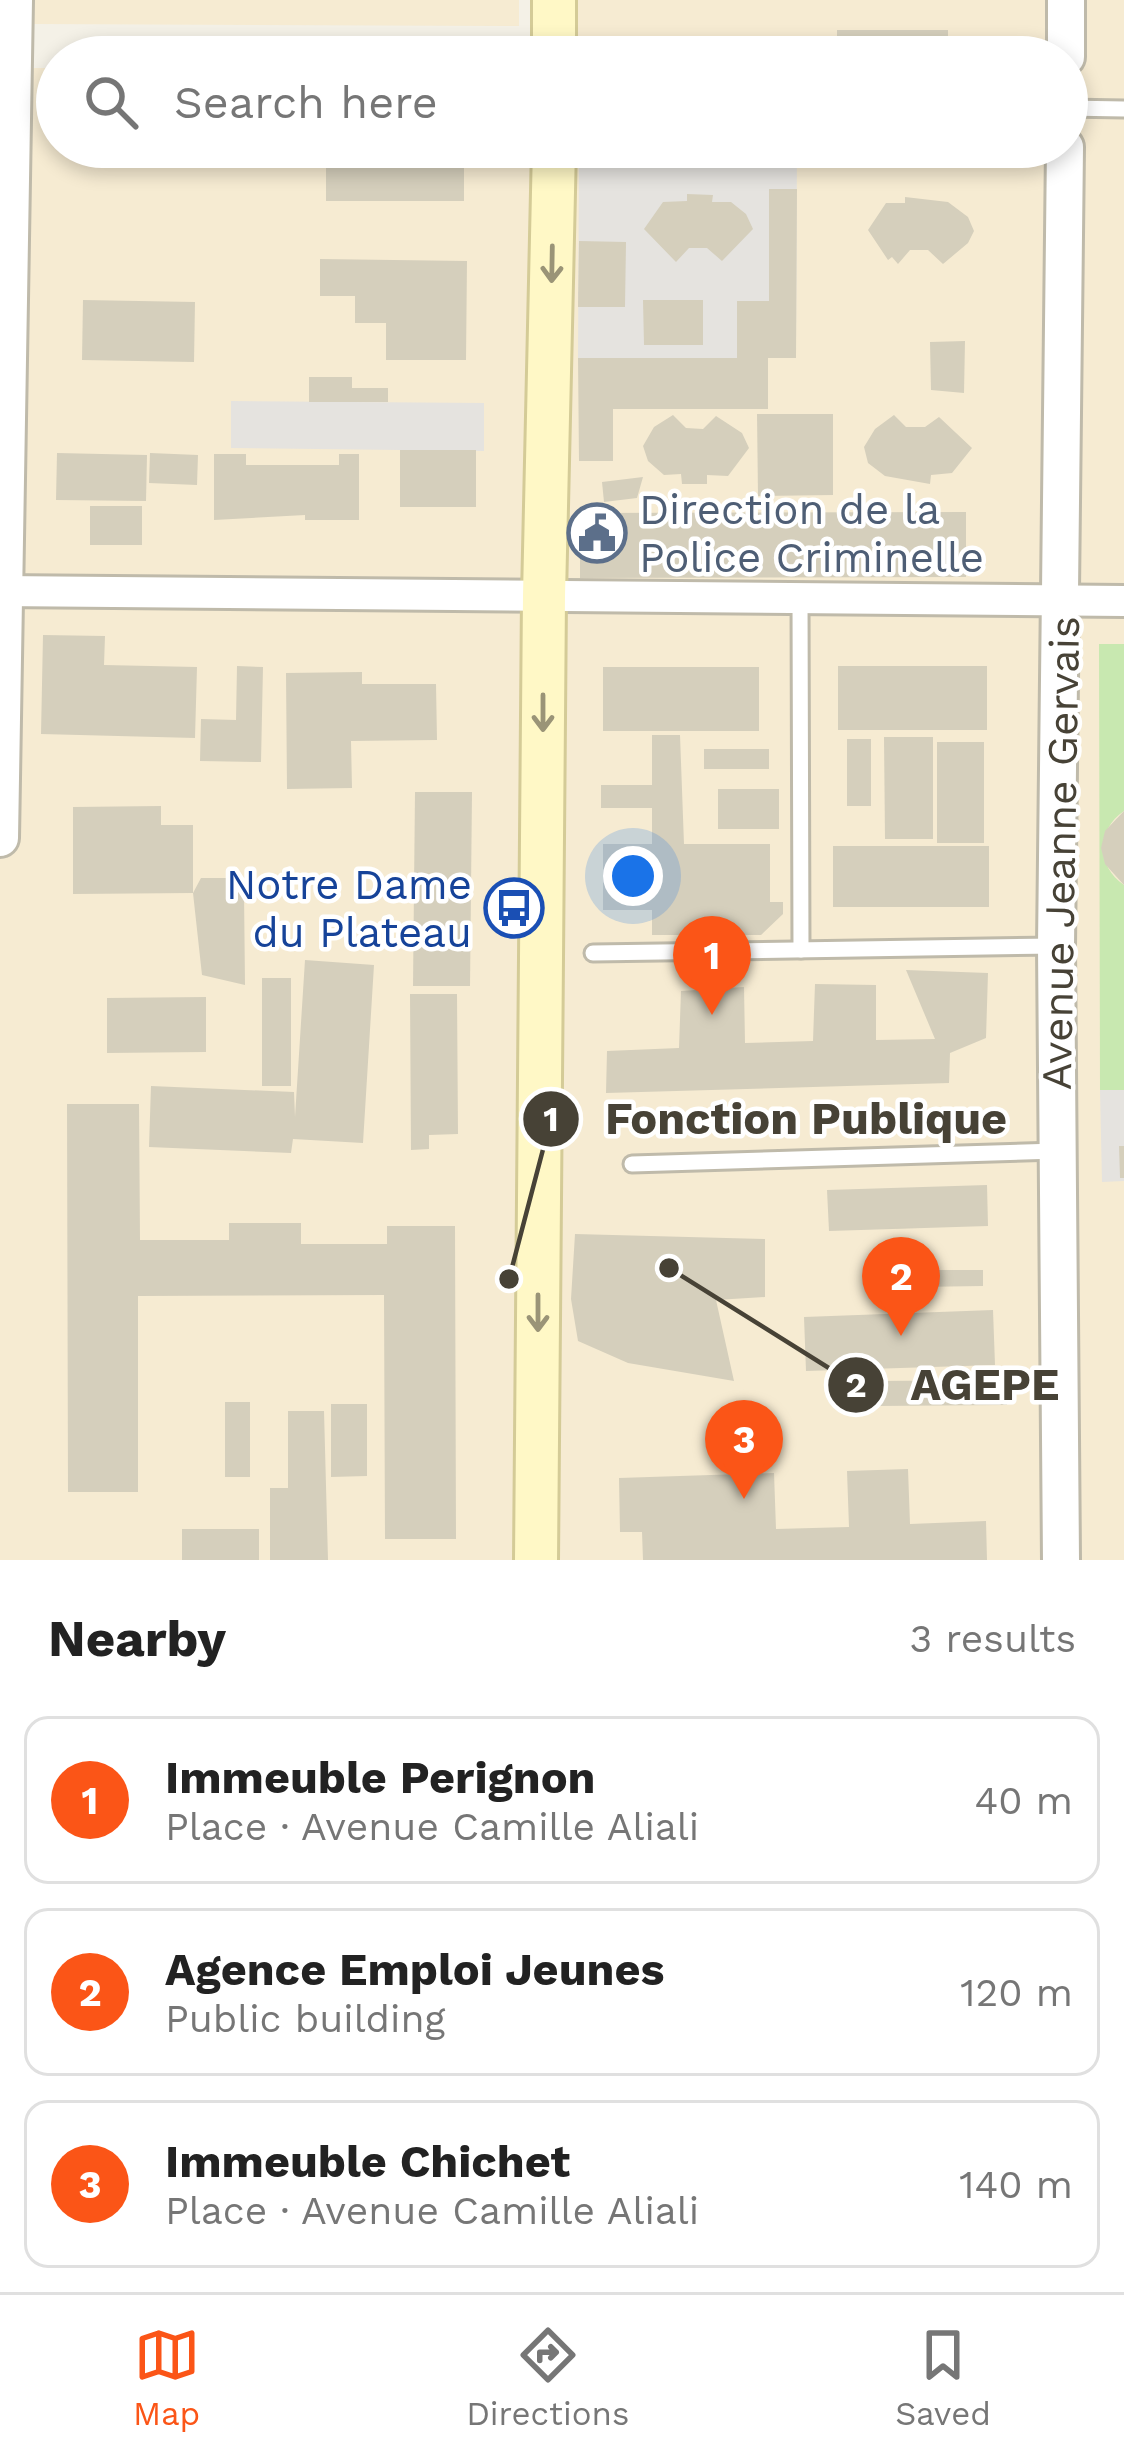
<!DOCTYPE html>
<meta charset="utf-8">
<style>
:root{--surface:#fff;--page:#f2f2f2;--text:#222;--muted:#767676;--line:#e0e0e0;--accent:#fb5517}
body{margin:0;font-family:"Work Sans",sans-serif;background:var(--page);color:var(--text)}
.you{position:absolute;left:633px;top:876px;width:42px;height:42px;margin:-30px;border:9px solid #fff;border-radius:50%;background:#1a73e8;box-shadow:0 0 0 18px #1a73e833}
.badge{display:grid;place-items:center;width:78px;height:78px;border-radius:50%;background:var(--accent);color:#fff;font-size:39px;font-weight:700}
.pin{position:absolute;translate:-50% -99px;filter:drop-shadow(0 3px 6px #0008)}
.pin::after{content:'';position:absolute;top:63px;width:42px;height:36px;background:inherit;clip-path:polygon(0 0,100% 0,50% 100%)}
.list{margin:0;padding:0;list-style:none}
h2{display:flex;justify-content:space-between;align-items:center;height:156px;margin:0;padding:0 48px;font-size:51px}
h2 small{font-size:39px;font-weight:400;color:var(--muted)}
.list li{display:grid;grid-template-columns:78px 1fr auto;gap:36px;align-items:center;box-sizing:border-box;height:168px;margin:0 24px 24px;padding:0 24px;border:3px solid var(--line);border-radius:24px}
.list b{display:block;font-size:45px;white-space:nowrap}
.list p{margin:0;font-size:39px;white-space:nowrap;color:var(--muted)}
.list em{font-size:39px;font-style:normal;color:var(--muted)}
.icon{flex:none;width:66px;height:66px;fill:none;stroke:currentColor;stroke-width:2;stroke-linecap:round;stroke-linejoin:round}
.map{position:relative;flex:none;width:1124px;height:1560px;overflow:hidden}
.search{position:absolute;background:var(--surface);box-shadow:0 6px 18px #0003;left:36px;right:36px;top:36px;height:132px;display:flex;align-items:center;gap:30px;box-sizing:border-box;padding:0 42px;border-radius:66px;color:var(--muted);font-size:45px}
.sheet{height:732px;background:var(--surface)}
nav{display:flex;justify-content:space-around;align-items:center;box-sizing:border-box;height:168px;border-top:3px solid var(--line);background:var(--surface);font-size:33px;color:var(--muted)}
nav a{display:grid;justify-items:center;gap:6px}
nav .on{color:var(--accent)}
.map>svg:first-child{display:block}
.commercial{fill:#f6ebd2}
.green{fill:#c8e8b0}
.parking{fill:#e5e3df}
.building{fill:#d5cfbc}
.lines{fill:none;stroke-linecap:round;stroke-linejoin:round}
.service-casing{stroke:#bfbaaa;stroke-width:21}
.minor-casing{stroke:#bfbaaa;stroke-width:36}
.tertiary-casing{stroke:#bfbaaa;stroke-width:42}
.secondary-casing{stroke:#d4cb97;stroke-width:48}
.service{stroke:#fff;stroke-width:15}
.minor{stroke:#fff;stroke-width:30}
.tertiary{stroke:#fff;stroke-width:36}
.secondary{stroke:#fff8c6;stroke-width:42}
.oneway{stroke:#9a9477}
.labels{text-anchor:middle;stroke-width:9;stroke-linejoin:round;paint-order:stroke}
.service-label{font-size:42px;fill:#4e5e75;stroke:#fff;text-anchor:start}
.street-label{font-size:42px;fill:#474236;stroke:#fff}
.transit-label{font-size:42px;fill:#164399;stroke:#fff;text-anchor:end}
.leader{fill:none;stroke:#474236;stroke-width:4.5}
.callout-dot{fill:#474236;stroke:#fff;stroke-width:4.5}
.mark-label{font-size:36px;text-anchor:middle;font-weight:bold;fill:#fff}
.callout-label{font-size:45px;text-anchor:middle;font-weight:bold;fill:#474236;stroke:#fff;stroke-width:9;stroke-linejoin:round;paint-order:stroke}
</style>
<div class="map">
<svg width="1124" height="1560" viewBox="0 0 1124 1560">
<rect width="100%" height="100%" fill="#f4f1e7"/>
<!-- commercial -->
<g class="commercial">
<path d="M33 0H519V26L33 24Z"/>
<path d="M572 0H1124V1560H0V68H57V147H1067V57H572Z"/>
</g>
<!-- green -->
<path class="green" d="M1099 644H1124V811C1096 830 1096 866 1124 885V1090H1100Z"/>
<!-- parking -->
<g class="parking">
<path d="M579 147H797L796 358H578Z"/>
<path d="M231 401 484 403V451L231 448Z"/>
<path d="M1100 1090H1124V1181L1102 1182Z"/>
</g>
<!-- building -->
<g class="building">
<rect x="837" y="30" width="111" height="27"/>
<rect x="326" y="147" width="138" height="54"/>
<path d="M769 189H797L796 358H768V409H613V461H579L578 358H737V301H769Z"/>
<path d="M687 194 713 195 712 202H731L746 214 753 229 722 261 707 248H689L676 262 644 229 663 202 687 201Z"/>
<path d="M905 197 948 202 968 217 974 231 968 243 943 264 928 250H910L898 264 892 257 888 260 868 230 886 203H905Z"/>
<path d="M579 241 626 242 625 307H578Z"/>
<path d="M320 259 467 261 466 360H386V323H355V296H320Z"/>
<path d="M83 300 195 302 194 362 82 360Z"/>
<path d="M643 300H703V345H644Z"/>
<path d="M965 341 964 393 931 390 930 342Z"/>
<path d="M309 377H352V388H388V402H309Z"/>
<path d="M757 414H833V495L758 496Z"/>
<path d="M673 415 686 428 703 429 716 416 742 433 749 448 728 476 707 475V484H682L681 474 664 475 648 461 643 446 654 427Z"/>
<path d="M894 415 906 427H925L939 417 972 448 952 473 931 475 930 484 885 476 868 463 864 447 875 429Z"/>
<rect x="400" y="450" width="76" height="57"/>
<path d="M57 453 147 455 146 501 56 500Z"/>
<path d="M150 453 198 455 197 485 149 483Z"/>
<path d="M214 454H246V465H339V454H359V520H305V515L214 520Z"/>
<path d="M643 477 637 498 604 502 602 482Z"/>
<rect x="90" y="506" width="52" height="39"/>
<path d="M966 512V577L580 578V513Z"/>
<path d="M43 635 105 636 104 665 197 667 195 738 41 734Z"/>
<path d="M237 666 263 667 261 762 200 761 201 719 236 720Z"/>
<rect x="838" y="666" width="149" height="64"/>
<rect x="603" y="667" width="156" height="64"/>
<path d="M362 672V684H436L437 740 351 741 352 788 287 789 286 673Z"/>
<path d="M652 735H680L684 844H770V902H783V914L761 935H652V910H603V844H652V808H601V785H652Z"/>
<path d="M884 737H933V839H885Z"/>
<rect x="847" y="739" width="24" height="67"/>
<rect x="937" y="742" width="47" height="101"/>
<rect x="704" y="749" width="65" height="20"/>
<rect x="718" y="789" width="61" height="40"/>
<path d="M415 792H472L470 986H413Z"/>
<path d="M161 806V825H193V893L73 894V807Z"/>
<path d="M1124 811V885L1105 864 1101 848 1105 831Z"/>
<rect x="833" y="846" width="156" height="61"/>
<path d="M201 878H231V893L244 892 245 985 202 975 193 893Z"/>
<path d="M305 960 374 965 363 1143 293 1139 291 1153 149 1147 151 1086 294 1092 295 1117Z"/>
<path d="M906 970 988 973 986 1038 950 1053 949 1083 606 1093 607 1051 679 1048 681 991 744 987 745 1043 813 1041 815 984 876 985V1040L935 1039Z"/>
<rect x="262" y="978" width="29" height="108"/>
<path d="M410 994H457L458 1134 429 1135V1149L411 1150Z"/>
<path d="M206 997V1052L107 1053V998Z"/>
<path d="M67 1104H139L140 1240H229V1223H301V1244H387V1226H455L456 1539H385L384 1295 138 1296V1492H68Z"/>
<path d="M1119 1146H1124V1178H1120Z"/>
<path d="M987 1185 988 1226 829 1231 827 1190Z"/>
<path d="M575 1234 765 1239V1297L716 1300 734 1381 628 1363 578 1341 571 1299Z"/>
<path d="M917 1270H983V1286L916 1287Z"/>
<path d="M993 1310 995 1365 806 1371 804 1317Z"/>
<path d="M1007 1380V1405L876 1406V1381Z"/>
<rect x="225" y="1402" width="25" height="75"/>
<path d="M331 1404H367V1476L331 1477Z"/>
<path d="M288 1411H324L328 1560H270V1488H288Z"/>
<path d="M908 1469 910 1524 986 1521 987 1560H643L642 1532H620L619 1478 774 1473 776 1529 849 1527 847 1471Z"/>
<rect x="182" y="1529" width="77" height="31"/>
</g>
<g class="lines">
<!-- service casing -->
<g class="service-casing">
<g id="service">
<path d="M1067 108 1124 109"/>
<path d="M800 599 801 950"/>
<path d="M593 953 1056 946"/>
<path d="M632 1164 1057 1151"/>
</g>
</g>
<!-- minor casing -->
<g class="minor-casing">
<path id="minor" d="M0 591 1124 601"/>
</g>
<!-- tertiary casing -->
<g class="tertiary-casing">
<g id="tertiary">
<path d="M1066 57V0"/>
<path d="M0 838 14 0"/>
<path d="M1061 1560 1056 946 1065 147"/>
</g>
</g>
<!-- secondary casing -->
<g class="secondary-casing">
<g id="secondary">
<path d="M554 0V57"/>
<path d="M536 1560 544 596 554 147"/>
</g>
</g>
<!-- service -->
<use href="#service" class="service"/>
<!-- minor -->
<use href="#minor" class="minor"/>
<!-- tertiary -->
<use href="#tertiary" class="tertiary"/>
<!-- secondary -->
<use href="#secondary" class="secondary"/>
</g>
<!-- one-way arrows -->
<defs><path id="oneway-shaft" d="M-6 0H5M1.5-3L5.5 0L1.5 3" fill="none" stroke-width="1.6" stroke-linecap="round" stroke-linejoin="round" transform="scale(3)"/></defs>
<g class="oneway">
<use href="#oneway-shaft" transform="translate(552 264) rotate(91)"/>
<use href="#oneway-shaft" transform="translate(543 713) rotate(90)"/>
<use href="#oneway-shaft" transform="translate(538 1313) rotate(90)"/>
</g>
<!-- icons -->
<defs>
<g id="civic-ring" transform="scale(3)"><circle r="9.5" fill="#fff" stroke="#5c6f8a" stroke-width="1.5"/><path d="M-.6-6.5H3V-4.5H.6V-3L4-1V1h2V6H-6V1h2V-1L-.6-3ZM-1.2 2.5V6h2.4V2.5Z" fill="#5c6f8a"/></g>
<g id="bus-ring" transform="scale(3)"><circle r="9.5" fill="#fff" stroke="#1a4fb4" stroke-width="1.5"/><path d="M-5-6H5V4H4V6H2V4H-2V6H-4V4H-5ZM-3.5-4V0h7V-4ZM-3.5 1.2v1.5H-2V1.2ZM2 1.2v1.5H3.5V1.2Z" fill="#1a4fb4"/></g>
</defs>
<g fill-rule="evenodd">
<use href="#civic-ring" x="597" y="533"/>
<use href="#bus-ring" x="514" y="908"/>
</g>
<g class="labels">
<!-- service labels -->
<g class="service-label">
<text x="639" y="524">Direction de la<tspan x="639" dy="48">Police Criminelle</tspan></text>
</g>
<!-- street labels -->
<g class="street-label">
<text transform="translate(1060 853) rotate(-89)" y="15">Avenue Jeanne Gervais</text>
</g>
<!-- transit labels -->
<g class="transit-label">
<text x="472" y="899">Notre Dame<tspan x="472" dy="48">du Plateau</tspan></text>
</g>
</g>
<!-- callouts -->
<path class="leader" d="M509 1279L551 1119M669 1268L856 1385"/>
<g class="callout-dot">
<circle cx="509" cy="1279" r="12"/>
<circle cx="669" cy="1268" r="12"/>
<circle cx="551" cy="1119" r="30"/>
<circle cx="856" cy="1385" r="30"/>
</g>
<g class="mark-label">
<text x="551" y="1131">1</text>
<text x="856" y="1397">2</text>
</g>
<g class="callout-label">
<text x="806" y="1134">Fonction Publique</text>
<text x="985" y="1400">AGEPE</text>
</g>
</svg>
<div class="you"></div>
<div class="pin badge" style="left:712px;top:1015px">1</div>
<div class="pin badge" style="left:901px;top:1336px">2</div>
<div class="pin badge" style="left:744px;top:1499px">3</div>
<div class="search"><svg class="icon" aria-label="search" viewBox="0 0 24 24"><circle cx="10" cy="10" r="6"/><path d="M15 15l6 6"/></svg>Search here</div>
</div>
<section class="sheet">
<h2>Nearby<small>3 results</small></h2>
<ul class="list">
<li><span class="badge">1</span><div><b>Immeuble Perignon</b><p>Place · Avenue Camille Aliali</p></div><em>40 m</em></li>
<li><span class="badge">2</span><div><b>Agence Emploi Jeunes</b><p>Public building</p></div><em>120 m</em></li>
<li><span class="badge">3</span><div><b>Immeuble Chichet</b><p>Place · Avenue Camille Aliali</p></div><em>140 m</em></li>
</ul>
</section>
<nav>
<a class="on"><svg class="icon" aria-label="map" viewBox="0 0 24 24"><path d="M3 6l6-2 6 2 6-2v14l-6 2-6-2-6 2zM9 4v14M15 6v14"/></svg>Map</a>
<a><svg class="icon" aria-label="directions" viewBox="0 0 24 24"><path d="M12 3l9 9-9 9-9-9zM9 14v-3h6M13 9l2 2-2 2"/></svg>Directions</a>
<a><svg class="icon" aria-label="saved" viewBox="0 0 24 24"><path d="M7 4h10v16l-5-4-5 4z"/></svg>Saved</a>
</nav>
